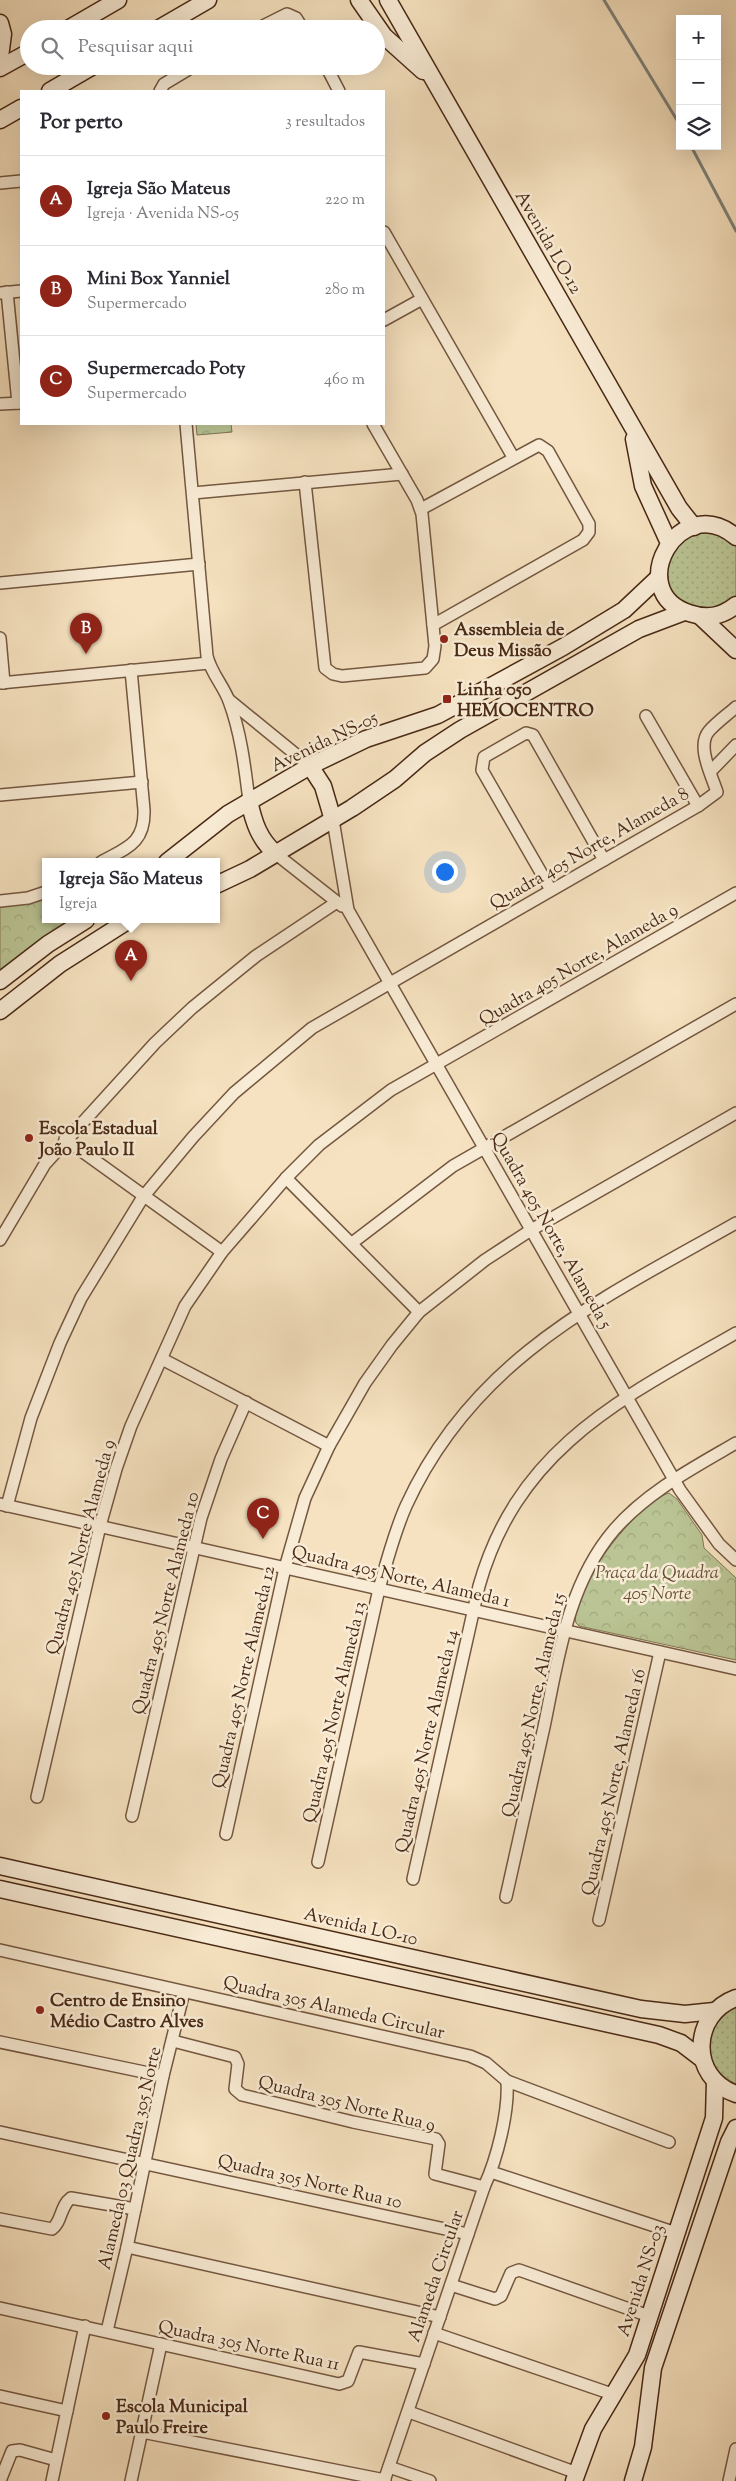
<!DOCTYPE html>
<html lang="pt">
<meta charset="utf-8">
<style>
:root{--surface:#fff;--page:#f7f7f7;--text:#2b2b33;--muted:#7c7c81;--line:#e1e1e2;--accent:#8f2418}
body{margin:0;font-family:"Sorts Mill Goudy",serif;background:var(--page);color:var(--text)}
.controls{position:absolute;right:15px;top:15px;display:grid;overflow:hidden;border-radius:0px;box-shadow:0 5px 20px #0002}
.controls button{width:45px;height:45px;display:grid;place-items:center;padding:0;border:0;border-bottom:1px solid var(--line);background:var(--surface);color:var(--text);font:25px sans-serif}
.you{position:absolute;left:444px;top:871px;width:18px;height:18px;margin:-12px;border:4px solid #fff;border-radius:50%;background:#1a73e8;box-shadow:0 0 0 8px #1a73e833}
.badge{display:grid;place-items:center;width:32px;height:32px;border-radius:50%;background:var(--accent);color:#fff;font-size:16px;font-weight:700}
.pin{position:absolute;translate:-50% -41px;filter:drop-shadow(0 1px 2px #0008)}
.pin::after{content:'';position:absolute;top:26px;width:18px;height:15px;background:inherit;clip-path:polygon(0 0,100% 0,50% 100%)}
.popup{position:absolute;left:42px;top:858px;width:178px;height:65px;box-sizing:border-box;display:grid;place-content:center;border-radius:0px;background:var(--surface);filter:drop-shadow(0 1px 4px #0005);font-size:16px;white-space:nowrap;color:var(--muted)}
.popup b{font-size:19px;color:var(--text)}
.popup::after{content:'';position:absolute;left:50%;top:100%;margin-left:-10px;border:10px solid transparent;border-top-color:var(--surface)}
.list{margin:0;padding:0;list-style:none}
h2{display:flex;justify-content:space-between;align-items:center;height:65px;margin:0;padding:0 20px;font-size:21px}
h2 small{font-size:16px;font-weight:400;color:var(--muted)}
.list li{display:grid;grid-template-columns:32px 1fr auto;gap:15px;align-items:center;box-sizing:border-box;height:90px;padding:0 20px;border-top:1px solid var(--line)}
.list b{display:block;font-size:19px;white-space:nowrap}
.list p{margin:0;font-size:16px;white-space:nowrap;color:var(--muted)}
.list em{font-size:16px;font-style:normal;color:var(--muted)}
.icon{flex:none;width:28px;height:28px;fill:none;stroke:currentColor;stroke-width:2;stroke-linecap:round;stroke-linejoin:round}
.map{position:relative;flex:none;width:736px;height:2481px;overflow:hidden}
.search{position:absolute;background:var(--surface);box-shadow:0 5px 20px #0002;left:20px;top:20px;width:365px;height:55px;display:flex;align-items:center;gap:12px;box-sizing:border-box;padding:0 18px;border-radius:28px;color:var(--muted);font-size:19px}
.panel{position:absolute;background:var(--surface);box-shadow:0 5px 20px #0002;left:20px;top:90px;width:365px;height:335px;border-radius:0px}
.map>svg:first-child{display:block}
.grass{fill:url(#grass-dots);stroke:#827654}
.park{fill:url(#park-crowns);stroke:#827654}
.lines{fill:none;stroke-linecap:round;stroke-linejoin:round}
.stream{stroke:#7e817a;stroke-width:3}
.street-casing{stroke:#745740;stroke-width:14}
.secondary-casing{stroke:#492915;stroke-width:19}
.street{stroke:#f9ecd6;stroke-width:11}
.secondary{stroke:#f9ecd6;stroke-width:16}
.poi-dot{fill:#8f2418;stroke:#f9ecd6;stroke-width:2}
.labels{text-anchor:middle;stroke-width:5;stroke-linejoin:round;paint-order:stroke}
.street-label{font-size:18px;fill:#492915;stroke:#f9ecd6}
.poi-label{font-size:18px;font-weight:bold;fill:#492915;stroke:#f9ecd6;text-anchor:start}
.park-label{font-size:18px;font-style:italic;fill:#655035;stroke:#f9ecd6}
</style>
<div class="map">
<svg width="736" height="2481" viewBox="0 0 736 2481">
<defs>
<pattern id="grass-dots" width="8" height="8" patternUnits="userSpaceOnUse" patternTransform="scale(1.25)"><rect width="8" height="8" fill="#bac494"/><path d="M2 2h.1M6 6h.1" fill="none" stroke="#a1a87f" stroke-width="1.8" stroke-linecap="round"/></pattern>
<pattern id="park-crowns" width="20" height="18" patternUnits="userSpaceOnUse" patternTransform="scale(1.25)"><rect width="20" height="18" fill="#bac494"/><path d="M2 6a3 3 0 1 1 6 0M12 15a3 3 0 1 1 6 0" fill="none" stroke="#a1a87f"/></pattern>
</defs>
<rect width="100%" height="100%" fill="#f6e2c0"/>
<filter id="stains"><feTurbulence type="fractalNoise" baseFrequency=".004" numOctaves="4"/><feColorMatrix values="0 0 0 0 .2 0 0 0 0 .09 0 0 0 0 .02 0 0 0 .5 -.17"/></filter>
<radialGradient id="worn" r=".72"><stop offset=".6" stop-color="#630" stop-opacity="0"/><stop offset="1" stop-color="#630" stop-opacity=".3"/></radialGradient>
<!-- grass -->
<g class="grass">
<path d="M707 529 736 544V599L716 611 679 604 665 582 672 545Z"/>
<path d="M736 2005V2084C697 2065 704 2026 736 2005Z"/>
</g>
<!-- park -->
<g class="park">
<path d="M196 424H231L232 432 197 435Z"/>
<path d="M46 899V920H72L0 970V907Z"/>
<path d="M669 1493 677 1499 702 1535 704 1548 736 1578V1660L579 1626 576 1623C568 1591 638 1502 669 1493Z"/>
</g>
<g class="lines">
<!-- stream -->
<g class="stream">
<path d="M604 0 680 125"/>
<path d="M691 146 736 231"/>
</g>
<!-- street casing -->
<g class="street-casing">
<g id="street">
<path d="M257 29 287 14 296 18 303 29"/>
<path d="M326 66 339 91"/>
<path d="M160 91 164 84 194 66"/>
<path d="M0 183 21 181"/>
<path d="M384 232 513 457"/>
<path d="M7 292 18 403"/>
<path d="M1 293 21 291"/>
<path d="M384 320 422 299"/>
<path d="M0 404 21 403"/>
<path d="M186 424 207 656C211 673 223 685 229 701 241 733 245 768 249 801"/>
<path d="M305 482 325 668 333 674 342 676 425 668 433 659 435 646 422 514 417 500 373 424"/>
<path d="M193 493 402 474"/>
<path d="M421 509 539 445 548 451 589 524V532L583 540 433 625"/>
<path d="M0 583 199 564"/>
<path d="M0 638 4 683"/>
<path d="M0 683 209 663"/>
<path d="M229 700 310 766"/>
<path d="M646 716 698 806"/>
<path d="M711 771 736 745"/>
<path d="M0 795 142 782"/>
<path d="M333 820 348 910 680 1490 719 1544 736 1560"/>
<path d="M276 854 342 906"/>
<path d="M101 862C126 848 145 844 144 810L131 670"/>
<path d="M551 890 482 770 484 757 526 733 533 735 604 860"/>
<path d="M0 901 28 898 46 892"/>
<path d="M65 1139 222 1252"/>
<path d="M286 1178 419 1312"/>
<path d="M0 1240 45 1164 155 1043 192 1008 256 956 337 902"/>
<path d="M352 1243 453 1166 736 1004"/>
<path d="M162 1359 329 1446"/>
<path d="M0 1504 736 1669"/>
<path d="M7 1506 31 1418 60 1343 81 1298 143 1197 193 1137 234 1093 312 1028 698 806 717 792C712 776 696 746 709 731 717 722 727 715 736 707"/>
<path d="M37 1797 100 1526 116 1469 131 1426 185 1306 222 1252 286 1178 319 1145 391 1090 736 893"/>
<path d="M132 1816 201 1518 221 1459 246 1402"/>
<path d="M226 1834 285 1568 305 1498 329 1446 365 1383 392 1345 419 1312 485 1260 531 1230 736 1113"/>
<path d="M318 1862 379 1589C387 1561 394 1533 406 1506 474 1357 602 1299 736 1223"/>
<path d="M413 1879 479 1586C518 1448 621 1399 736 1333"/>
<path d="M506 1897C519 1841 531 1784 544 1727 558 1660 567 1585 614 1530 647 1492 693 1468 736 1443"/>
<path d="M599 1920 660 1652"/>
<path d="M0 1950 470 2056 486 2063 507 2081 669 2142"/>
<path d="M173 2041 235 2057 238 2064 235 2089 242 2095 353 2122 436 2139 439 2144 435 2174 484 2187"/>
<path d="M0 2042 163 2076"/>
<path d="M0 2132 468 2234"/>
<path d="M491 2172 676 2233"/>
<path d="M0 2219 52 2229C62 2222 60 2206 71 2198L135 2209"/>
<path d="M127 2247 440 2317"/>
<path d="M451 2285 495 2299 501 2296 511 2273 519 2270 649 2316"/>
<path d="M0 2308 339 2384 348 2381 359 2352 424 2364"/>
<path d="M107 2331 127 2247 163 2076 184 1992"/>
<path d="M434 2333 612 2394"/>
<path d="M0 2396 67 2411"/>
<path d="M409 2412 577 2473"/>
<path d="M142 2432 385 2480"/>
<path d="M389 2467 430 2481"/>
<path d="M0 2481 12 2451 20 2450 56 2460"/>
<path d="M52 2481 85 2326"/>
<path d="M131 2481 161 2344"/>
<path d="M384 2481 484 2187C497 2159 509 2112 507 2081"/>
<path d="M729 2481 736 2449"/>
</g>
</g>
<!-- secondary casing -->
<g class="secondary-casing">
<g id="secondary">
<path d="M359 0 384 36 423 71"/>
<path d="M388 0 679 508 694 527"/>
<path d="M0 23 3 34 0 57"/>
<path d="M68 29 118 0"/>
<path d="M158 29 208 0"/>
<path d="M0 68 29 52"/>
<path d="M50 91 93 66"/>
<path d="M0 120 21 108"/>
<path d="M634 439 643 486 669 543"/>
<path d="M736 537C679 489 623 592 689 613 707 619 721 617 736 605"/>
<path d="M701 617 736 650"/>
<path d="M310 766 323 786 333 820"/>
<path d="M249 801C254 823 259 839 276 854"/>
<path d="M167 862 228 814 310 766 366 739 438 715 563 647 624 610 659 577"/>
<path d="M216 885 250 869 352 808 395 779 425 753 460 730 639 629 684 612"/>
<path d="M0 981 48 944 86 920"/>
<path d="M0 1011 60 964 129 920"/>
<path d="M0 1866 641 2009 685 2014 714 2011"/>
<path d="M0 1889 659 2035 681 2043 702 2059"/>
<path d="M736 1998C691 2014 689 2078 736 2094"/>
<path d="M574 2481 593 2429 637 2355 714 2118 715 2081"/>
<path d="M633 2481 643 2447 653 2368 729 2142 736 2128"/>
</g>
</g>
<!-- street -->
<use href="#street" class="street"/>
<!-- secondary -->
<use href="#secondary" class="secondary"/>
</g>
<!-- markers -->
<g class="poi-dot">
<circle cx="444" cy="639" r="5"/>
<rect x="442" y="694" width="10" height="10" rx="2.5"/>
<circle cx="29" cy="1138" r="5"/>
<circle cx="40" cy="2010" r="5"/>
<circle cx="106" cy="2416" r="5"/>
</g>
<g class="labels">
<!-- street labels -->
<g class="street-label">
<text transform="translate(549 242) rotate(60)" y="6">Avenida LO-12</text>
<text transform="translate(324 741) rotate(-26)" y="6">Avenida NS-05</text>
<text transform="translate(589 848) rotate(-30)" y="6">Quadra 405 Norte, Alameda 8</text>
<text transform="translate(578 964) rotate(-30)" y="6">Quadra 405 Norte, Alameda 9</text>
<text transform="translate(552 1230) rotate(60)" y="6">Quadra 405 Norte, Alameda 5</text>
<text transform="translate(80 1547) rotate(-75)" y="6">Quadra 405 Norte Alameda 9</text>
<text transform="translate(401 1576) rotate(13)" y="6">Quadra 405 Norte, Alameda 1</text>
<text transform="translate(165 1603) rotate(-76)" y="6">Quadra 405 Norte Alameda 10</text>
<text transform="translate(243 1677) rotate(-77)" y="6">Quadra 405 Norte Alameda 12</text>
<text transform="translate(533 1705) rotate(-77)" y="6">Quadra 405 Norte, Alameda 15</text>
<text transform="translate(334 1712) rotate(-77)" y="6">Quadra 405 Norte Alameda 13</text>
<text transform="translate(426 1741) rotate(-77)" y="6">Quadra 405 Norte Alameda 14</text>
<text transform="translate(613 1782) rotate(-77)" y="6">Quadra 405 Norte, Alameda 16</text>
<text transform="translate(361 1926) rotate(13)" y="6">Avenida LO-10</text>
<text transform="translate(334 2007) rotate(13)" y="6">Quadra 305 Alameda Circular</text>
<text transform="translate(347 2103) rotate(14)" y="6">Quadra 305 Norte Rua 9</text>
<text transform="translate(129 2158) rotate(-77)" y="6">Alameda 03 Quadra 305 Norte</text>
<text transform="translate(310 2181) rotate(13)" y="6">Quadra 305 Norte Rua 10</text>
<text transform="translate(435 2276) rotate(-71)" y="6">Alameda Circular</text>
<text transform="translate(640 2280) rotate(-72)" y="6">Avenida NS-03</text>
<text transform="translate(249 2345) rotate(12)" y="6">Quadra 305 Norte Rua 11</text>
</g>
<!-- poi labels -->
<g class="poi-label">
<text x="454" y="635">Assembleia de<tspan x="454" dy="21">Deus Missão</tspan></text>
<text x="457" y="695">Linha 050<tspan x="457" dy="21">HEMOCENTRO</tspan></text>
<text x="39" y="1134">Escola Estadual<tspan x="39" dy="21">João Paulo II</tspan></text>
<text x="50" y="2006">Centro de Ensino<tspan x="50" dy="21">Médio Castro Alves</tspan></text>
<text x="116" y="2412">Escola Municipal<tspan x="116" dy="21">Paulo Freire</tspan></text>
</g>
<!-- park labels -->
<g class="park-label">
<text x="657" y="1578">Praça da Quadra<tspan x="657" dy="21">405 Norte</tspan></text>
</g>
</g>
<rect width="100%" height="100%" filter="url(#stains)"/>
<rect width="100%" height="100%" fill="url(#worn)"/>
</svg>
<div class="controls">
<button>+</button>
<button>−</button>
<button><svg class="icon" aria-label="layers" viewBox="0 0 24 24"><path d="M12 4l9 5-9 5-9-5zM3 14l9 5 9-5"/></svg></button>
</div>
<div class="you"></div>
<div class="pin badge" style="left:131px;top:981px">A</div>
<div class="popup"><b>Igreja São Mateus</b>Igreja</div>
<div class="pin badge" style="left:86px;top:654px">B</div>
<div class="pin badge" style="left:263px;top:1539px">C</div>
<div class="search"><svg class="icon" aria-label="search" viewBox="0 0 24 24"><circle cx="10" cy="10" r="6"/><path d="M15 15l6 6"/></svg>Pesquisar aqui</div>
<section class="panel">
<h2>Por perto<small>3 resultados</small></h2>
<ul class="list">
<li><span class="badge">A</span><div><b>Igreja São Mateus</b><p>Igreja · Avenida NS-05</p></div><em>220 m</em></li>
<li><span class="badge">B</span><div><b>Mini Box Yanniel</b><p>Supermercado</p></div><em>280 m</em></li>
<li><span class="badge">C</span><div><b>Supermercado Poty</b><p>Supermercado</p></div><em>460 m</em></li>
</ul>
</section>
</div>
